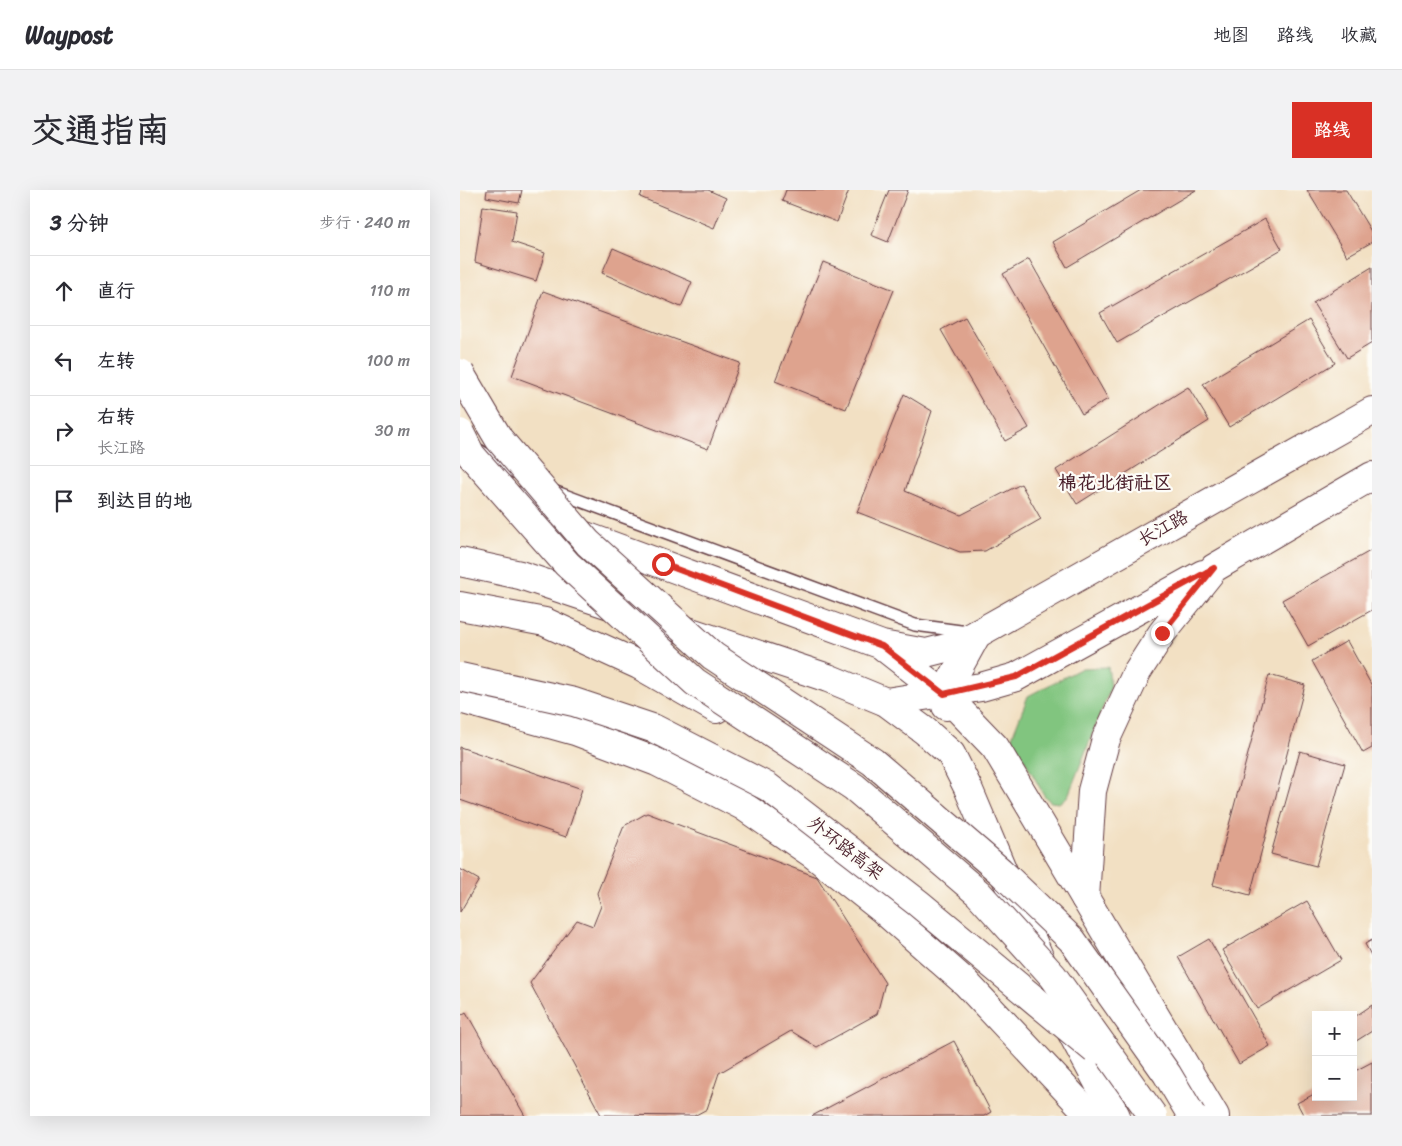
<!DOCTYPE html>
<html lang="zh">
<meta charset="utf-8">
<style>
:root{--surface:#fff;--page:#f2f2f3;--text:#2b2b33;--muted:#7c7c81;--line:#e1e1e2;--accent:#d93025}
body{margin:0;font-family:Sriracha,"LXGW WenKai TC",sans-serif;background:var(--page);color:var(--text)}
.controls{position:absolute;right:15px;bottom:15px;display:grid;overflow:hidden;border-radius:0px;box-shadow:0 5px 20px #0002}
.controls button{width:45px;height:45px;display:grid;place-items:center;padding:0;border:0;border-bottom:1px solid var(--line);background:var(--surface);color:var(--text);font:25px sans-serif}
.stop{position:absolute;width:15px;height:15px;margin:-11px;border:4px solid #d93025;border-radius:50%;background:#fff}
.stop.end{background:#d93025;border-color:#fff;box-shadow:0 1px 5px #0008}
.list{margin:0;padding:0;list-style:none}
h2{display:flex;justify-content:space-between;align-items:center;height:65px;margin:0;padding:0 20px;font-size:21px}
h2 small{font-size:16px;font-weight:400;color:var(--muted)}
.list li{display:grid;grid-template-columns:32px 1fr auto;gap:15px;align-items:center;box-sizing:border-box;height:70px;padding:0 20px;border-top:1px solid var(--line)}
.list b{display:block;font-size:19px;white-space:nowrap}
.list p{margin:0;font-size:16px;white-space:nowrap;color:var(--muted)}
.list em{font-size:16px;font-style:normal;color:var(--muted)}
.icon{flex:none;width:28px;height:28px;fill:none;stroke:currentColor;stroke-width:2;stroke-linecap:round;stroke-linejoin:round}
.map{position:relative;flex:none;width:912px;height:926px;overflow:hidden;border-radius:0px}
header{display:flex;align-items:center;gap:30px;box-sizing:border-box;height:70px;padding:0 25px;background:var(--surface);border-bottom:1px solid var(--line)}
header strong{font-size:24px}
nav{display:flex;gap:28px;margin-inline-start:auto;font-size:18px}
.intro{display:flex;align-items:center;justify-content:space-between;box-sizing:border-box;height:120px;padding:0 30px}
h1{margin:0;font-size:35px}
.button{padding:12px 22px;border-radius:0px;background:var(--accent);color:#fff;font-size:18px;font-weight:700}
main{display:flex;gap:30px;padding:0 30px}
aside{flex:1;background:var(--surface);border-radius:0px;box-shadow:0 5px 20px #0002}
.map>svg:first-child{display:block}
.green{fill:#81c57f;stroke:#667255}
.building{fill:#dea38e}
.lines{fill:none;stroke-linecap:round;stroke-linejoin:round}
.lane-casing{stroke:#633c42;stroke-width:14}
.primary-casing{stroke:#633c42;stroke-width:30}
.highway-casing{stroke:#633c42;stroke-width:30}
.lane{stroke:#fff;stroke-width:11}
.primary{stroke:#fff;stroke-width:28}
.highway{stroke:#fff;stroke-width:28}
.highway-bridge-casing{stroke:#633c42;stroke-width:30;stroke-linecap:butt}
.highway-bridge{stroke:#fff;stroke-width:28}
.route{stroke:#d93025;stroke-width:6}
.labels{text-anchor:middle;stroke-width:4.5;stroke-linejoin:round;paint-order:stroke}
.street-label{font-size:18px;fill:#4a1f2b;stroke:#fdfcf7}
.neighbourhood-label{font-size:19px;font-weight:bold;fill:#4a1f2b;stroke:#fdfcf7}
</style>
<header>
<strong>Waypost</strong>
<nav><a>地图</a><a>路线</a><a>收藏</a></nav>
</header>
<div class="intro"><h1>交通指南</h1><a class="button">路线</a></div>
<main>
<aside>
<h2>3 分钟<small>步行 · 240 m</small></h2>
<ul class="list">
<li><svg class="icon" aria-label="ahead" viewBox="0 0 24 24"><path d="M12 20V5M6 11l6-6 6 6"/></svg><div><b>直行</b></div><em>110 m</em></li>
<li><svg class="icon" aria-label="left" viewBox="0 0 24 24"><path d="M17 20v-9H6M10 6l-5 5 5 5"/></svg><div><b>左转</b></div><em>100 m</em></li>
<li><svg class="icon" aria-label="right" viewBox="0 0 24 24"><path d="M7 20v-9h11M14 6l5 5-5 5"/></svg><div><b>右转</b><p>长江路</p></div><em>30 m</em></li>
<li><svg class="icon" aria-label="arrive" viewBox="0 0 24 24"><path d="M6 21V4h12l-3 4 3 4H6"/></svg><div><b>到达目的地</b></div></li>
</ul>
</aside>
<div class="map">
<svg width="912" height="926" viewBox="0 0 912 926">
<rect width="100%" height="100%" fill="#fdfcf7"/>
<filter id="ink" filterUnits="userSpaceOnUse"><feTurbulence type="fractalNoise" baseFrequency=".02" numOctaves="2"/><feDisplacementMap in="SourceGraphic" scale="10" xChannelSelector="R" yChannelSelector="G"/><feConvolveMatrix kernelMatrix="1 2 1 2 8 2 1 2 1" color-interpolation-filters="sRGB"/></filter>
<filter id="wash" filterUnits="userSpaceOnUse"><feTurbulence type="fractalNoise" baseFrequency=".0096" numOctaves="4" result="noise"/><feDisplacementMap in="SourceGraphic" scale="20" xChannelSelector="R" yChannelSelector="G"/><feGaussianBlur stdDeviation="1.12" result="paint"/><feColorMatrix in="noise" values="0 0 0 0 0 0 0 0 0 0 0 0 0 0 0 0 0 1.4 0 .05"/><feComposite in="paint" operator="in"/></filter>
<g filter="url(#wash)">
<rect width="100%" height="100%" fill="#f2e0c3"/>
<!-- green -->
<path class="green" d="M648 477 651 497 608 606 599 613 591 612 585 607 552 547 568 506 622 478Z"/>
<g id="blocks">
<!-- building -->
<g class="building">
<path d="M27 0H62L59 13 26 7Z"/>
<path d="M183 0H248L266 8 254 38 180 7Z"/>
<path d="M326 0H389L377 32 322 11Z"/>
<path d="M429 0H448L428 52 411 45Z"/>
<path d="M681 0H736L607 77 593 52Z"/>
<path d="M847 0H886L912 43V52L887 66Z"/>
<path d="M23 16 57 21 52 52 85 63 76 91 15 72Z"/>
<path d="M805 29 822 59 657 153 640 123Z"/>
<path d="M153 58 232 92 221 117 142 83Z"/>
<path d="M569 69 648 209 622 224 543 84Z"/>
<path d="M363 72 434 100 386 219 315 191Z"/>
<path d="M912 77V153L887 168 853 113Z"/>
<path d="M83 101 280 173 248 259 52 186Z"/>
<path d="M505 127 569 238 545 251 481 140Z"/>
<path d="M849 130 875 173 769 237 743 194Z"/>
<path d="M728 197 749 231 617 314 596 280Z"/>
<path d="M444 204 472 221 445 301 501 325 561 294 581 329 525 361 500 362 397 322Z"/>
<path d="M912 360V420L848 456 822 410Z"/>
<path d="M887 451 912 496V558L903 563 852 471Z"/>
<path d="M809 485 845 495 790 705 753 695Z"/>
<path d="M0 557 122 599 106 647 0 610Z"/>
<path d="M840 561 885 574 856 676 811 664Z"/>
<path d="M187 623 357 687 425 793 417 824 357 857 331 841 259 883 247 919 234 926 141 925 70 793 117 730 133 736 141 716 137 703 164 636Z"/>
<path d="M0 679 19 690 0 722Z"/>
<path d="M847 711 881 770 797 819 762 760Z"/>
<path d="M749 749 810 856 779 874 718 767Z"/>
<path d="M912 750V767L905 754Z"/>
<path d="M912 815V841L893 853V828Z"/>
<path d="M6 822 65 926H0V826Z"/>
<path d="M494 851 531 922 524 926H352Z"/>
<path d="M912 872V926H844L837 913 856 903V907H893V882Z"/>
</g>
</g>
</g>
<g filter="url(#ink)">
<use href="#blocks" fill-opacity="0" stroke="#633c42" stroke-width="1"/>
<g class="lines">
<!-- lane casing -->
<g class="lane-casing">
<g id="lane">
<path d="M19 260 54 282"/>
<path d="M91 300 455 435 508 442"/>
</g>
</g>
<!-- primary casing -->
<g class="primary-casing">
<g id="primary">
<path d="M54 310 101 337 422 455 466 463 494 456 517 444 912 221"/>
<path d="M0 372 60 385 368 488 426 512 465 541 491 564 508 598 580 769"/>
<path d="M425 458 484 504 535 557 625 708"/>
<path d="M426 512 521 497 556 487 743 384"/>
<path d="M486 516 484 504 517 444"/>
<path d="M607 834 656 926"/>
<path d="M755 926 625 708 632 601 646 549 677 482 702 443 754 378 912 286"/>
</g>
</g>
<!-- highway casing -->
<g class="highway-casing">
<g id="highway">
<path d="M0 416 85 432 179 475 256 519"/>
<path d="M0 509 115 541 197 572 283 616 354 665 422 719 506 793 631 926"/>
</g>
</g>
<!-- lane -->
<use href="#lane" class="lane"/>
<!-- primary -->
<use href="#primary" class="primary"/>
<!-- highway -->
<use href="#highway" class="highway"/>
<!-- highway-bridge casing -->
<g class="highway-bridge-casing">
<g id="highway-bridge">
<path d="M0 183 39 249 128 353 253 466 413 572 540 681 612 750 707 884 732 926"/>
<path d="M0 243 11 265 107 374 235 492 394 597 518 703 593 786 693 926"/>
<path d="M0 487 114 512 195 539 308 597 458 713 635 860"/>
</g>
</g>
<!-- highway-bridge -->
<use href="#highway-bridge" class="highway-bridge"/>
</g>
</g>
<g class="lines" filter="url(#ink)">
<!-- route -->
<path class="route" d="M203 374 422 456 484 504 556 487 754 378 702 443"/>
</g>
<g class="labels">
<!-- street labels -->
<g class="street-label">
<text transform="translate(703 338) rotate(-29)" y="6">长江路</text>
<text transform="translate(386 658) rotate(38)" y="6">外环路高架</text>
</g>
<!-- neighbourhood labels -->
<g class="neighbourhood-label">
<text x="655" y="299">棉花北街社区</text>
</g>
</g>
</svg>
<div class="controls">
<button>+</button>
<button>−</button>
</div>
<div class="stop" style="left:203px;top:374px"></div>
<div class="stop end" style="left:702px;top:443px"></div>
</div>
</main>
